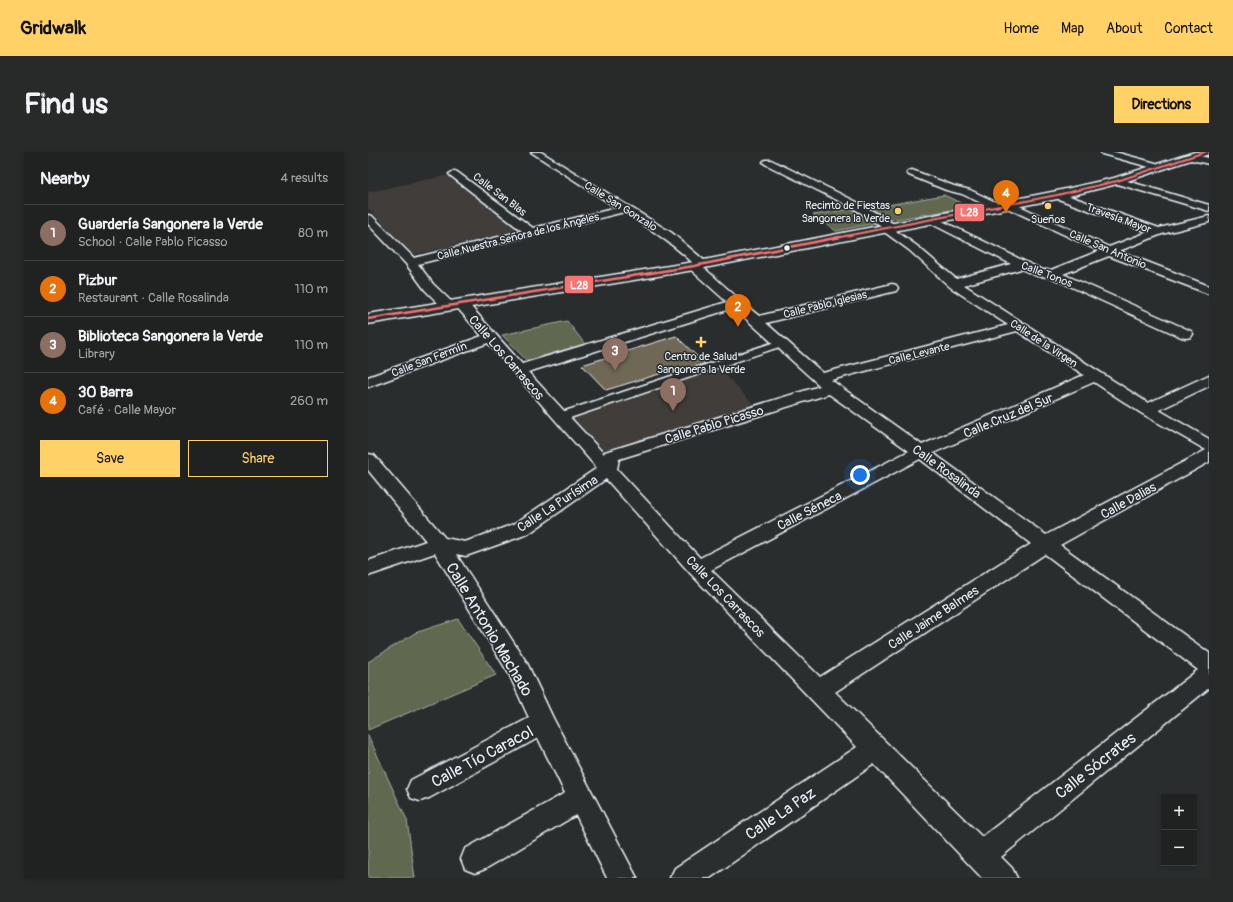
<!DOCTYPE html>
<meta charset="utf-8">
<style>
:root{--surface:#202222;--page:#282a2a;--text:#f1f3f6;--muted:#a2a4a5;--line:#3d3f40;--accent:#ffd166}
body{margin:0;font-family:Pangolin,sans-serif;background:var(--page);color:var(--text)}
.controls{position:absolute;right:12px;bottom:12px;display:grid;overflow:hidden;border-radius:0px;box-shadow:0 2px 6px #0003}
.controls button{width:36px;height:36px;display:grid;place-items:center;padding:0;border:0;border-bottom:1px solid var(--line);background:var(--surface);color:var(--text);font:20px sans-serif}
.you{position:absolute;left:492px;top:323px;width:14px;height:14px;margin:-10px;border:3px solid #fff;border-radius:50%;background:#1a73e8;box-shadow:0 0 0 6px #1a73e833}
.badge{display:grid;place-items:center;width:26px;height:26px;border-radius:50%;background:var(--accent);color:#fff;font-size:13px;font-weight:700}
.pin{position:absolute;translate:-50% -33px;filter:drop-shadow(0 1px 2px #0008)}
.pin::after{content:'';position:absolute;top:21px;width:14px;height:12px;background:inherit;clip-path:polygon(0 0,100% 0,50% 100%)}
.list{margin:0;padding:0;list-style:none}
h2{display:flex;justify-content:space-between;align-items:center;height:52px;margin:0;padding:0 16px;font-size:17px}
h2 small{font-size:13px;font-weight:400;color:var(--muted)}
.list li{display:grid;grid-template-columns:26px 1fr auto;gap:12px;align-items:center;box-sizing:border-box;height:56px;padding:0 16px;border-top:1px solid var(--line)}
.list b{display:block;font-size:15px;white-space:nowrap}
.list p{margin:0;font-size:13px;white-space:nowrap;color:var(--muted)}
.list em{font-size:13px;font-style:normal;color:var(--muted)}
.actions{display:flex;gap:8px;padding:12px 16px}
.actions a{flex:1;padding:9px 0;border:1px solid var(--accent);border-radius:0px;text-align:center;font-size:14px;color:var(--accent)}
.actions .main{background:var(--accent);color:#111}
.map{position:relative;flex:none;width:841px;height:726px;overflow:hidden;border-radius:0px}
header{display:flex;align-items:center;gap:24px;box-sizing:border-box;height:56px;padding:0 20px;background:var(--accent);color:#111}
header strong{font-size:19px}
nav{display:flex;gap:22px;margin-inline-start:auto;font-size:14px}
.intro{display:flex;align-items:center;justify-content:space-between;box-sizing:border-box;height:96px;padding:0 24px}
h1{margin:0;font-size:28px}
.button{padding:10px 18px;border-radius:0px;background:var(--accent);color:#111;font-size:14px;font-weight:700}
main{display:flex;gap:24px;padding:0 24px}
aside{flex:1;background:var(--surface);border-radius:0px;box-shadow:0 2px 6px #0003}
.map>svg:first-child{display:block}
.built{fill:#3f3e3a}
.green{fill:#61684f;stroke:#a4aca4}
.building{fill:#706757;stroke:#e8f1f8}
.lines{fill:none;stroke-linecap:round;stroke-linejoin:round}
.pedestrian-casing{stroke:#e8f1f8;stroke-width:3}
.minor-casing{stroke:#e8f1f8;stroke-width:3}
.tertiary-casing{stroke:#e8f1f8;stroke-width:3}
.pedestrian{fill:#2a2d2e;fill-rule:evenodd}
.minor{fill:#2a2d2e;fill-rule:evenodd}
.tertiary{fill:#2a2d2e;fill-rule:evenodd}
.bus-1-far1-casing{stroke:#2a2d2e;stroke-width:3.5}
.bus-1-casing{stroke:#2a2d2e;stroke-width:4.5}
.bus-1-far1{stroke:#f87473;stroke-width:2}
.bus-1{stroke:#f87473;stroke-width:2.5}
.poi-dot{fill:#ffd166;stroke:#2a2d2e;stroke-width:1.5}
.bus-dot{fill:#e8f1f8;stroke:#2a2d2e;stroke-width:1.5}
.labels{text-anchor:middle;stroke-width:3;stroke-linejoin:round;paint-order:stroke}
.far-street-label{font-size:11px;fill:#e8f1f8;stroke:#2a2d2e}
.far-poi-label{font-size:11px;fill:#e8f1f8;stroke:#2a2d2e}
.street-label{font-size:13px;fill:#e8f1f8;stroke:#2a2d2e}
.near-street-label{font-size:16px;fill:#e8f1f8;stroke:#2a2d2e}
.line-badge{stroke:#2a2d2e;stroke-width:1.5}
.badge-label{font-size:11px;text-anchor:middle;font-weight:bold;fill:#fff}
</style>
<header>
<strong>Gridwalk</strong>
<nav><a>Home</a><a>Map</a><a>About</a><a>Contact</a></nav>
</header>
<div class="intro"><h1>Find us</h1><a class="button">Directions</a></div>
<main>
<aside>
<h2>Nearby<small>4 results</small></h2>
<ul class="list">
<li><span class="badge" style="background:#8d6e63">1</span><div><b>Guardería Sangonera la Verde</b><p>School · Calle Pablo Picasso</p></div><em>80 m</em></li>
<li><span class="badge" style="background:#e8710a">2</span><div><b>Pizbur</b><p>Restaurant · Calle Rosalinda</p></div><em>110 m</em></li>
<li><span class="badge" style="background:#8d6e63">3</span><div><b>Biblioteca Sangonera la Verde</b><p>Library</p></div><em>110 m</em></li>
<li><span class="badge" style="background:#e8710a">4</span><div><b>30 Barra</b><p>Café · Calle Mayor</p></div><em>260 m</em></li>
</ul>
<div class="actions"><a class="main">Save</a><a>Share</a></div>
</aside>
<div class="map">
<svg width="841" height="726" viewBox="0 0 841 726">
<rect width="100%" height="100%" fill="#2a2d2e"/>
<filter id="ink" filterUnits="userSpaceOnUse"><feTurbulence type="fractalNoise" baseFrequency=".025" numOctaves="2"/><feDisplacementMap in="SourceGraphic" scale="8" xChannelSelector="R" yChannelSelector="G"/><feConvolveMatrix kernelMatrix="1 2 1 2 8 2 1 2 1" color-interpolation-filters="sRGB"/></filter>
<g filter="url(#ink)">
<!-- built -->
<g class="built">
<path d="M82 23 152 78 45 103 0 56V40Z"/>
<path d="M348 213 386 253 237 299 192 265Z"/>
</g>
<!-- green -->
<g class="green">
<path d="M576 43 601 55 523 68 502 56Z"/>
<path d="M484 57 508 71 468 79 445 63Z"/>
<path d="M199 169 217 192 159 209 134 183Z"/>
<path d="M90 467 128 523 0 578V510L47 481Z"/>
<path d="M0 583 39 668 47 726H0Z"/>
</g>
<!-- building -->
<path class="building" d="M308 184 337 212 301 222 298 220 238 238 214 213Z"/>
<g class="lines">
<!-- pedestrian casing -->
<g class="pedestrian-casing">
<path id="pedestrian" d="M413 188 418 191 417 193 196 268H188L186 265 188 262Z"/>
</g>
<!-- minor casing -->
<g class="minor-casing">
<g id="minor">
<path d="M163 0H173L304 81 338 110 340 113 336 116 371 147 375 148 376 152 391 164 524 132 528 133 530 136 528 139 398 171 455 221 640 173 582 135 541 98 515 79 513 77 515 75 485 56 397 12 395 10 397 8H403L493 52 529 74 531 76 528 79 549 94 588 127 643 112 560 70 559 68 560 66H568L658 110 675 118H683L731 99 637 55 636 53 637 51H645L741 95 780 80 685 45 684 43 685 41H693L791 76 841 64V70L794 82 751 99 841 134V142L741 104 695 122 823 179 825 182 823 185 818 186 813 185 682 125 669 124 653 117 596 133 780 251 841 223V234L791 258 841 287V310L692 393 841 501V536L633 705 644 716 649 726H614L506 612 342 726H302L307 716 489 595 322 421 238 327 160 382 98 404 88 402 159 511 185 566 269 726H239L208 663 117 717 107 721 97 717 93 707 97 697 197 641 170 586 61 646 52 649 43 646 39 637 43 628 161 566 141 522 67 401 0 424V409L58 389 0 318V302L6 303 77 386 97 390 146 372 229 316 120 191 0 235V225L114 184 86 152 88 149H98L154 212 359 150 322 117 320 114 325 111C304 91 281 76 256 60L50 112 65 132 88 154 86 157H76L57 138 38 112 0 72V63L4 64 46 106 154 79 83 24 81 22 86 19 89 20 165 76 249 56ZM366 156 452 234 237 300 236 302 160 220ZM649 179 716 223 554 293 463 228ZM726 230 773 261 838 298 678 383 565 301ZM461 242 541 299 332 406 249 317 251 307ZM552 307 663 392 452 525 343 418ZM677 402 830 518 614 685 467 540Z"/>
<path d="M733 0H747L795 13 797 15 792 18 734 2Z"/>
<path d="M822 2 841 6V12L819 7 817 5 819 3Z"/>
<path d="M544 18 586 34 602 38 634 53 635 55 630 58 626 57 594 42 578 38 541 23 539 21 541 19Z"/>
<path d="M749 26 841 53V59L746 31 744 29Z"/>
</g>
</g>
<!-- tertiary casing -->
<g class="tertiary-casing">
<path id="tertiary" d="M827 0H841V2L753 31 689 47 326 118 0 172V162L326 110 689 39 746 26Z"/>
</g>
<!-- pedestrian -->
<use href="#pedestrian" class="pedestrian"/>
<!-- minor -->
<use href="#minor" class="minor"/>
<!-- tertiary -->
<use href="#tertiary" class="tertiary"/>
<!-- bus-1-far1 casing -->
<g class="bus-1-far1-casing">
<path id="bus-1-far1" d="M467 86 689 43 749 29 837 0"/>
</g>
<!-- bus-1 casing -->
<g class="bus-1-casing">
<path id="bus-1" d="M0 167 326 114 472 85"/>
</g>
<!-- bus-1-far1 -->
<use href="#bus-1-far1" class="bus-1-far1"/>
<!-- bus-1 -->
<use href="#bus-1" class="bus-1"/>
</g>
</g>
<!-- markers -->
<g class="poi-dot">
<circle cx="680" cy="54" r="4"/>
<circle cx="530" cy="59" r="4"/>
<path d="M331 184h4v4h4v4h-4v4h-4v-4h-4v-4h4z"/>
</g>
<circle class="bus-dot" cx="419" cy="96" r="3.5"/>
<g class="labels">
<!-- far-street labels -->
<g class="far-street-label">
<text transform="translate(132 42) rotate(37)" y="4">Calle San Blas</text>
<text transform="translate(253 54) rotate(32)" y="4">Calle San Gonzalo</text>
<text transform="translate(751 66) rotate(20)" y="4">Travesía Mayor</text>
<text transform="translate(150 84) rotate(-14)" y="4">Calle Nuestra Señora de los Ángeles</text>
<text transform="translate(740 97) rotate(23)" y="4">Calle San Antonio</text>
<text transform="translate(679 122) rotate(21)" y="4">Calle Tonos</text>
<text transform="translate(457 152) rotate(-14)" y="4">Calle Pablo Iglesias</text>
<text transform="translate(676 191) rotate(33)" y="4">Calle de la Virgen</text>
<text transform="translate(551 201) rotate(-14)" y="4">Calle Levante</text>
<text transform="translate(61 207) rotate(-21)" y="4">Calle San Fermín</text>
</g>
<!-- far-poi labels -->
<g class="far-poi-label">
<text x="522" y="57" text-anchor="end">Recinto de Fiestas<tspan x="522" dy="13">Sangonera la Verde</tspan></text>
<text x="680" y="71">Sueños</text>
<text x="333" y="208">Centro de Salud<tspan x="333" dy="13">Sangonera la Verde</tspan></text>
</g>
<!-- street labels -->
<g class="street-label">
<text transform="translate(139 205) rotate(49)" y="5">Calle Los Carrascos</text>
<text transform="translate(640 263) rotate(-23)" y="5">Calle Cruz del Sur</text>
<text transform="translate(346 272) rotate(-17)" y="5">Calle Pablo Picasso</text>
<text transform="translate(579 319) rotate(36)" y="5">Calle Rosalinda</text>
<text transform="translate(760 348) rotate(-29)" y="5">Calle Dalias</text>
<text transform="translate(189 351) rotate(-33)" y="5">Calle La Purísima</text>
<text transform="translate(441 358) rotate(-27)" y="5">Calle Séneca</text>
<text transform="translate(358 444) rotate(46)" y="5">Calle Los Carrascos</text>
<text transform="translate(565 465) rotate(-33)" y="5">Calle Jaime Balmes</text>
</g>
<!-- near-street labels -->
<g class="near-street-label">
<text transform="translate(122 477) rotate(59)" y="6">Calle Antonio Machado</text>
<text transform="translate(114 604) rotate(-28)" y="6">Calle Tío Caracol</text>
<text transform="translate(727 613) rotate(-38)" y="6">Calle Sócrates</text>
<text transform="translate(412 661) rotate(-34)" y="6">Calle La Paz</text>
</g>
</g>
<g class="line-badge">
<rect x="586" y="51" width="31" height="19" rx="4" fill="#f87473"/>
<rect x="196" y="123" width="30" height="19" rx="4" fill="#f87473"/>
</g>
<g class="badge-label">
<text x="601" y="64">L28</text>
<text x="211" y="137">L28</text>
</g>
</svg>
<div class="controls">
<button>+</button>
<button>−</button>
</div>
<div class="you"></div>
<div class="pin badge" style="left:305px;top:259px;background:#8d6e63">1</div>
<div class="pin badge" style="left:370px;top:175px;background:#e8710a">2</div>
<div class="pin badge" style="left:247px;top:219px;background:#8d6e63">3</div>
<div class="pin badge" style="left:638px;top:61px;background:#e8710a">4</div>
</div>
</main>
